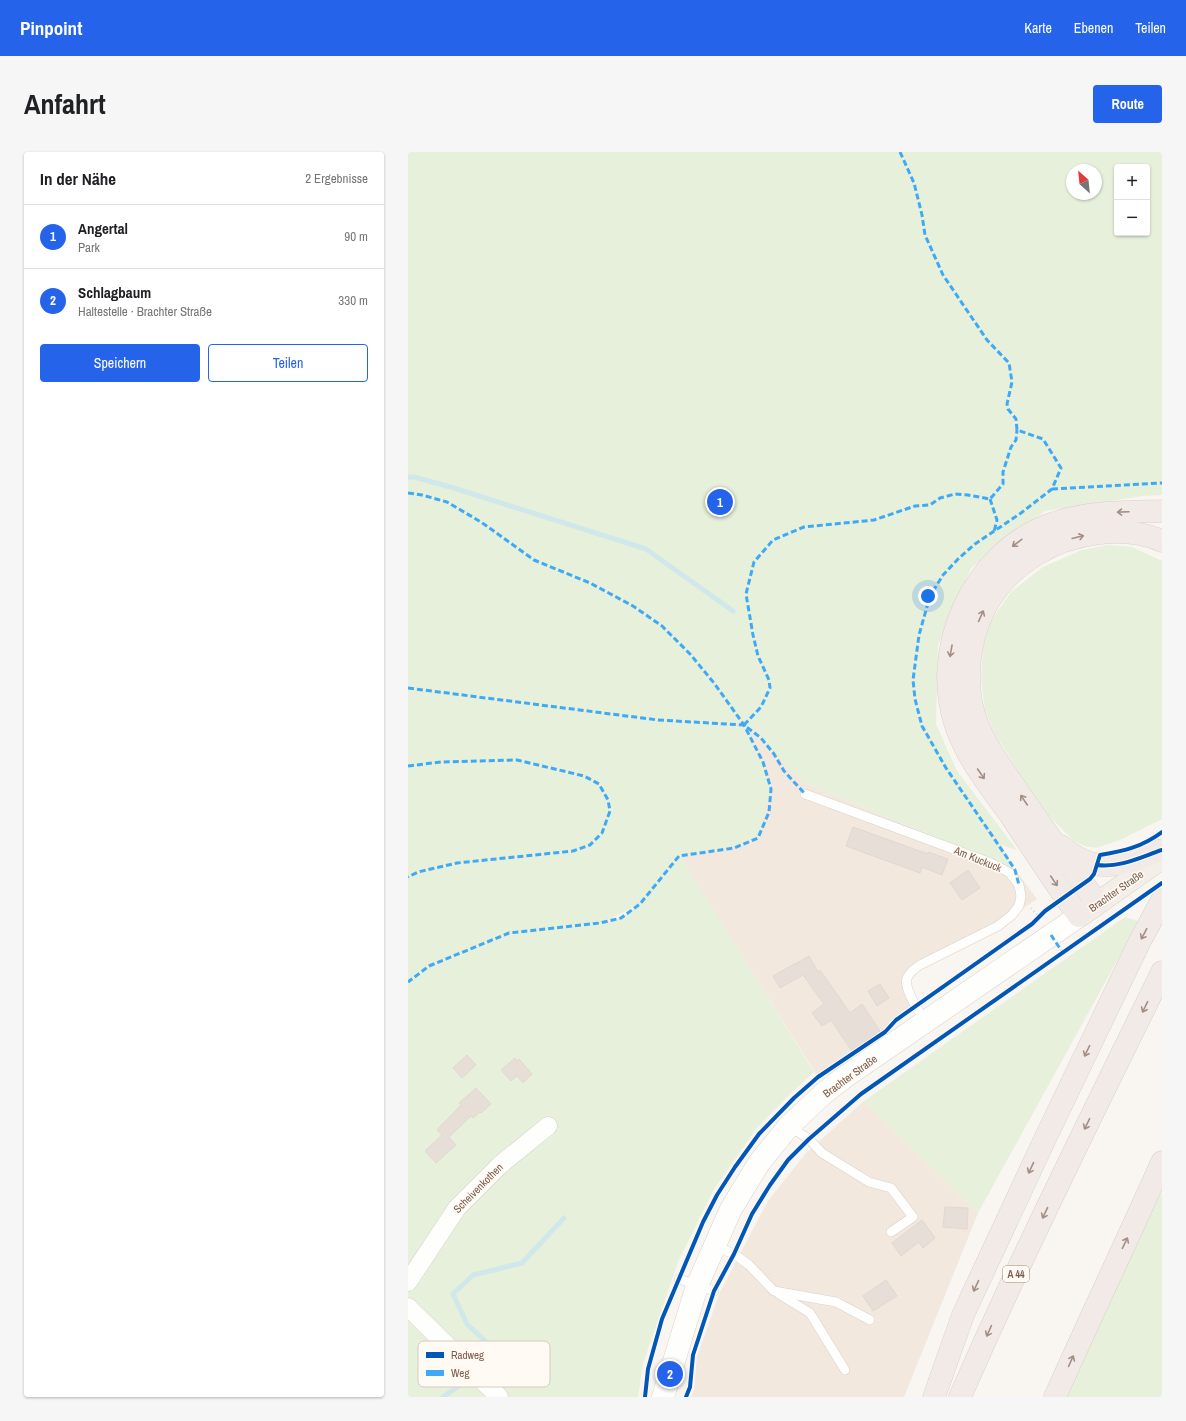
<!DOCTYPE html>
<html lang="de">
<meta charset="utf-8">
<style>
:root{--surface:#fff;--page:#f6f6f6;--text:#202124;--muted:#757577;--line:#e0e0e0;--accent:#2563eb}
body{margin:0;font-family:"Archivo Narrow",sans-serif;background:var(--page);color:var(--text)}
.controls{position:absolute;right:12px;top:12px;display:grid;overflow:hidden;border-radius:4px;box-shadow:0 1px 3px #0004}
.controls button{width:36px;height:36px;display:grid;place-items:center;padding:0;border:0;border-bottom:1px solid var(--line);background:var(--surface);color:var(--text);font:20px sans-serif}
.compass{position:absolute;left:658px;top:12px;width:36px;height:36px;border-radius:50%;background:var(--surface);box-shadow:0 1px 3px #0004;rotate:333deg}
.you{position:absolute;left:520px;top:444px;width:14px;height:14px;margin:-10px;border:3px solid #fff;border-radius:50%;background:#1a73e8;box-shadow:0 0 0 6px #1a73e833}
.badge{display:grid;place-items:center;width:26px;height:26px;border-radius:50%;background:var(--accent);color:#fff;font-size:13px;font-weight:700}
.pin{position:absolute;translate:-50% -50%;border:2px solid #fff;box-shadow:0 1px 4px #0006}
.list{margin:0;padding:0;list-style:none}
h2{display:flex;justify-content:space-between;align-items:center;height:52px;margin:0;padding:0 16px;font-size:17px}
h2 small{font-size:13px;font-weight:400;color:var(--muted)}
.list li{display:grid;grid-template-columns:26px 1fr auto;gap:12px;align-items:center;box-sizing:border-box;height:64px;padding:0 16px;border-top:1px solid var(--line)}
.list b{display:block;font-size:15px;white-space:nowrap}
.list p{margin:0;font-size:13px;white-space:nowrap;color:var(--muted)}
.list em{font-size:13px;font-style:normal;color:var(--muted)}
.actions{display:flex;gap:8px;padding:12px 16px}
.actions a{flex:1;padding:9px 0;border:1px solid var(--accent);border-radius:4px;text-align:center;font-size:14px;color:var(--accent)}
.actions .main{background:var(--accent);color:#fff}
.map{position:relative;flex:none;width:754px;height:1245px;overflow:hidden;border-radius:4px}
header{display:flex;align-items:center;gap:24px;box-sizing:border-box;height:56px;padding:0 20px;background:var(--accent);color:#fff}
header strong{font-size:19px}
nav{display:flex;gap:22px;margin-inline-start:auto;font-size:14px}
.intro{display:flex;align-items:center;justify-content:space-between;box-sizing:border-box;height:96px;padding:0 24px}
h1{margin:0;font-size:28px}
.button{padding:10px 18px;border-radius:4px;background:var(--accent);color:#fff;font-size:14px;font-weight:700}
main{display:flex;gap:24px;padding:0 24px}
aside{flex:1;background:var(--surface);border-radius:4px;box-shadow:0 1px 3px #0004}
.map>svg:first-child{display:block}
.residential{fill:#f2e8de}
.green{fill:#e7f0db;fill-rule:evenodd}
.lines{fill:none;stroke-linecap:round;stroke-linejoin:round}
.stream{stroke:#d0e8ea;stroke-width:5}
.building{fill:#e6ded7;stroke:#e2d8d2}
.service-casing{stroke:#d7d1cb;stroke-width:10}
.minor-casing{stroke:#d7d1cb;stroke-width:19}
.secondary-casing{stroke:#d9d2cb;stroke-width:23}
.primary-casing{stroke:#dad1cc;stroke-width:23}
.motorway-casing{stroke:#dad1cc;stroke-width:23}
.path{stroke:#dcd5d0;stroke-width:2.5;stroke-dasharray:1 3;stroke-linecap:butt}
.service{stroke:#fefefd;stroke-width:9}
.minor{stroke:#fefefd;stroke-width:18}
.secondary{stroke:#fefefd;stroke-width:22}
.primary{stroke:#f3eee8;stroke-width:22}
.motorway{stroke:#f2eae7;stroke-width:22}
.quiet{stroke:#3fa9f5;stroke-width:3;stroke-dasharray:6 3;stroke-linecap:butt}
.cycleway-casing{stroke:#fffaf3;stroke-width:6}
.cycleway{stroke:#0057b8;stroke-width:4}
.oneway{stroke:#a48e83}
.labels{text-anchor:middle;stroke-width:3;stroke-linejoin:round;paint-order:stroke}
.shield{fill:#fffaf3;stroke:#a28b7f;stroke-width:1}
.shield-label{font-size:10px;font-weight:bold;fill:#7a5c4d}
.street-label{font-size:11px;fill:#7a5c4d;stroke:#fffaf3}
.key{fill:#fffaf3;stroke:#d7cbc1;stroke-width:1}
.key-label{font-size:11px;fill:#7a5c4d}
</style>
<header>
<strong>Pinpoint</strong>
<nav><a>Karte</a><a>Ebenen</a><a>Teilen</a></nav>
</header>
<div class="intro"><h1>Anfahrt</h1><a class="button">Route</a></div>
<main>
<aside>
<h2>In der Nähe<small>2 Ergebnisse</small></h2>
<ul class="list">
<li><span class="badge">1</span><div><b>Angertal</b><p>Park</p></div><em>90 m</em></li>
<li><span class="badge">2</span><div><b>Schlagbaum</b><p>Haltestelle · Brachter Straße</p></div><em>330 m</em></li>
</ul>
<div class="actions"><a class="main">Speichern</a><a>Teilen</a></div>
</aside>
<div class="map">
<svg width="754" height="1245" viewBox="0 0 754 1245">
<rect width="100%" height="100%" fill="#f9f5f0"/>
<!-- residential -->
<g class="residential">
<path d="M336 573 395 630 608 719 629 747 590 774 512 813 498 828 508 853 488 868 477 880 410 925 271 704 326 696 355 610Z"/>
<path d="M456 949 570 1061 496 1245H283L286 1238 289 1205 312 1140 360 1049 398 1001Z"/>
</g>
<!-- green -->
<g class="green">
<path d="M0 0H754V343L735 344 637 359 563 416 530 493 528 572 549 619 609 698 593 693 608 719 395 630 337 574 355 610 363 637 350 686 326 696 272 704 406 920 383 941 348 977 305 1039 270 1110 235 1212 230 1245H0ZM709 15H739V81H709ZM664 18H688V42H664ZM230 753 213 766 194 771 229 753Z"/>
<path d="M700 393 724 395 754 409V667L712 688 688 696 677 694 666 689 642 665 614 625 587 582 577 558 573 527 575 497 582 470 603 440 635 415 674 398Z"/>
<path d="M717 765 731 769 570 1061 456 949Z"/>
<path d="M754 1040V1245H655L709 1125Z"/>
</g>
<g class="lines">
<!-- stream -->
<g class="stream">
<path d="M0 325H6L46 336 238 397 325 459"/>
<path d="M35 1245 93 1204 59 1172 45 1142 65 1123 114 1111 156 1066"/>
</g>
</g>
<!-- building -->
<g class="building">
<path d="M445 675 520 702V700L540 707 534 723 514 715 512 721 438 694Z"/>
<path d="M560 718 572 736 554 748 542 731Z"/>
<path d="M401 804 410 820 412 818 442 861 454 852 472 879 444 899 423 868 414 874 404 861 416 852 395 823 372 836 365 824Z"/>
<path d="M472 832 481 846 469 854 460 839Z"/>
<path d="M59 903 68 913 54 926 45 916Z"/>
<path d="M107 906 109 909 111 907 124 922 115 931 109 924 103 929 93 918Z"/>
<path d="M68 936 83 952 73 961 72 960 65 966 63 964 41 985 48 993 28 1011 17 999 34 983 29 978 53 953 51 951Z"/>
<path d="M537 1055 560 1056 559 1077 535 1075Z"/>
<path d="M514 1068 527 1086 515 1096 511 1090 493 1104 484 1091Z"/>
<path d="M478 1128 489 1144 465 1159 455 1144Z"/>
</g>
<g class="lines">
<!-- service casing -->
<g class="service-casing">
<g id="service">
<path d="M397 642 583 711 602 721 611 733 613 744 611 754 604 763 590 774 512 813C507 816 502 820 499 826 495 837 512 860 517 870"/>
<path d="M381 974 401 987 414 1001 461 1030 483 1036 505 1065 483 1080"/>
<path d="M307 1094 326 1102 341 1113 366 1139 428 1150 462 1168"/>
<path d="M271 1127 306 1139"/>
<path d="M371 1142 402 1161 437 1218"/>
</g>
</g>
<!-- minor casing -->
<g class="minor-casing">
<g id="minor">
<path d="M0 1130 49 1056 92 1013 140 974"/>
<path d="M0 1155 91 1245"/>
</g>
</g>
<!-- secondary casing -->
<g class="secondary-casing">
<path id="secondary" d="M255 1245 289 1134 323 1057 351 1011 381 974 415 942 434 927 671 764"/>
</g>
<!-- primary casing -->
<g class="primary-casing">
<path id="primary" d="M673 763 754 706"/>
</g>
<!-- motorway casing -->
<g class="motorway-casing">
<g id="motorway">
<path d="M653 694C691 726 714 711 754 698"/>
<path d="M689 751C662 713 634 675 607 635 591 612 574 589 566 562 558 535 560 501 569 475 579 444 601 419 629 402 663 381 716 372 754 389"/>
<path d="M671 764C647 732 625 697 603 664 583 636 561 609 549 577 520 498 565 400 643 372 680 359 716 360 754 359"/>
<path d="M526 1245 555 1163 635 991 731 791 754 748"/>
<path d="M552 1245C615 1101 685 961 754 820"/>
<path d="M647 1245C682 1166 719 1089 754 1010"/>
</g>
</g>
<!-- path -->
<path class="path" d="M623 756 633 768"/>
<!-- service -->
<use href="#service" class="service"/>
<!-- minor -->
<use href="#minor" class="minor"/>
<!-- secondary -->
<use href="#secondary" class="secondary"/>
<!-- primary -->
<use href="#primary" class="primary"/>
<!-- motorway -->
<use href="#motorway" class="motorway"/>
<!-- quiet -->
<g class="quiet">
<path d="M492 0 506 31 514 63 517 83 535 123 579 188 601 211 604 230 599 252 600 257 608 267 609 278 635 287 653 316 644 337 613 361 567 392 551 406 535 423 522 444 511 483 505 528 507 547 514 574 538 616 600 707 607 718 611 733"/>
<path d="M644 337 754 331"/>
<path d="M0 341 14 343 39 350 73 370 126 408 182 431 225 454 254 474 282 502 306 531 336 573 355 610 363 637 361 660 350 686 326 696 271 704 232 752 213 766 192 771 101 781 21 814 0 830"/>
<path d="M582 347 589 368 586 380"/>
<path d="M0 536 250 568 336 573 353 586 366 602 376 619 397 642"/>
<path d="M336 573 353 555 362 536 361 528 350 504 345 483 338 442 346 410 365 388 396 375 466 368 507 354 522 353 532 346 547 342 560 343 582 347 595 332V320L603 295 608 288 609 278"/>
<path d="M0 614 33 610 109 608 176 624 191 632 200 648 202 659 194 681 182 693 165 699 49 711 10 720 0 725"/>
<path d="M643 783 655 801"/>
</g>
<!-- cycleway casing -->
<g class="cycleway-casing">
<g id="cycleway">
<path d="M689 713C712 716 733 705 754 698"/>
<path d="M237 1245 240 1217 254 1167 295 1070 309 1043 327 1015 351 982 386 946 410 925 477 880 488 868 624 772 637 759 682 727 686 722 692 703C716 699 734 695 754 680"/>
<path d="M278 1245 282 1235 285 1203 306 1139 326 1102 344 1062 362 1033 380 1008 401 987 453 942 754 731"/>
</g>
</g>
<!-- cycleway -->
<use href="#cycleway" class="cycleway"/>
</g>
<!-- one-way arrows -->
<defs><path id="oneway-shaft" d="M-6 0H5M1.5-3L5.5 0L1.5 3" fill="none" stroke-width="1.6" stroke-linecap="round" stroke-linejoin="round"/></defs>
<g class="oneway">
<use href="#oneway-shaft" transform="translate(715 360) rotate(178)"/>
<use href="#oneway-shaft" transform="translate(670 385) rotate(-14)"/>
<use href="#oneway-shaft" transform="translate(609 391) rotate(143)"/>
<use href="#oneway-shaft" transform="translate(573 464) rotate(-66)"/>
<use href="#oneway-shaft" transform="translate(543 499) rotate(100)"/>
<use href="#oneway-shaft" transform="translate(573 622) rotate(56)"/>
<use href="#oneway-shaft" transform="translate(616 648) rotate(-124)"/>
<use href="#oneway-shaft" transform="translate(646 729) rotate(56)"/>
<use href="#oneway-shaft" transform="translate(736 782) rotate(118)"/>
<use href="#oneway-shaft" transform="translate(737 855) rotate(116)"/>
<use href="#oneway-shaft" transform="translate(679 899) rotate(116)"/>
<use href="#oneway-shaft" transform="translate(679 972) rotate(116)"/>
<use href="#oneway-shaft" transform="translate(623 1016) rotate(115)"/>
<use href="#oneway-shaft" transform="translate(637 1061) rotate(115)"/>
<use href="#oneway-shaft" transform="translate(717 1091) rotate(-64)"/>
<use href="#oneway-shaft" transform="translate(568 1134) rotate(115)"/>
<use href="#oneway-shaft" transform="translate(581 1179) rotate(114)"/>
<use href="#oneway-shaft" transform="translate(663 1209) rotate(-66)"/>
</g>
<g class="labels">
<!-- shield labels -->
<rect class="shield" x="595" y="1114" width="26" height="16" rx="3"/>
<g class="shield-label">
<text x="608" y="1126">A 44</text>
</g>
<!-- street labels -->
<g class="street-label">
<text transform="translate(570 707) rotate(22)" y="4">Am Kuckuck</text>
<text transform="translate(708 739) rotate(-35)" y="4">Brachter Straße</text>
<text transform="translate(442 924) rotate(-36)" y="4">Brachter Straße</text>
<text transform="translate(70 1036) rotate(-45)" y="4">Scheivenkothen</text>
</g>
</g>
<!-- legend -->
<rect x="10" y="1189" width="132" height="46" rx="6" class="key"/>
<rect x="18" y="1200" width="18" height="6" fill="#0057b8"/>
<rect x="18" y="1218" width="18" height="6" fill="#3fa9f5"/>
<g class="key-label">
<text x="43" y="1207">Radweg</text>
<text x="43" y="1225">Weg</text>
</g>
</svg>
<div class="controls">
<button>+</button>
<button>−</button>
</div>
<svg class="compass" viewBox="-18 -18 36 36"><path d="M0-13l5 13h-10z" fill="#e53935"/><path d="M0 13l5-13h-10z" fill="#757577"/></svg>
<div class="you"></div>
<div class="pin badge" style="left:312px;top:350px">1</div>
<div class="pin badge" style="left:262px;top:1222px">2</div>
</div>
</main>
